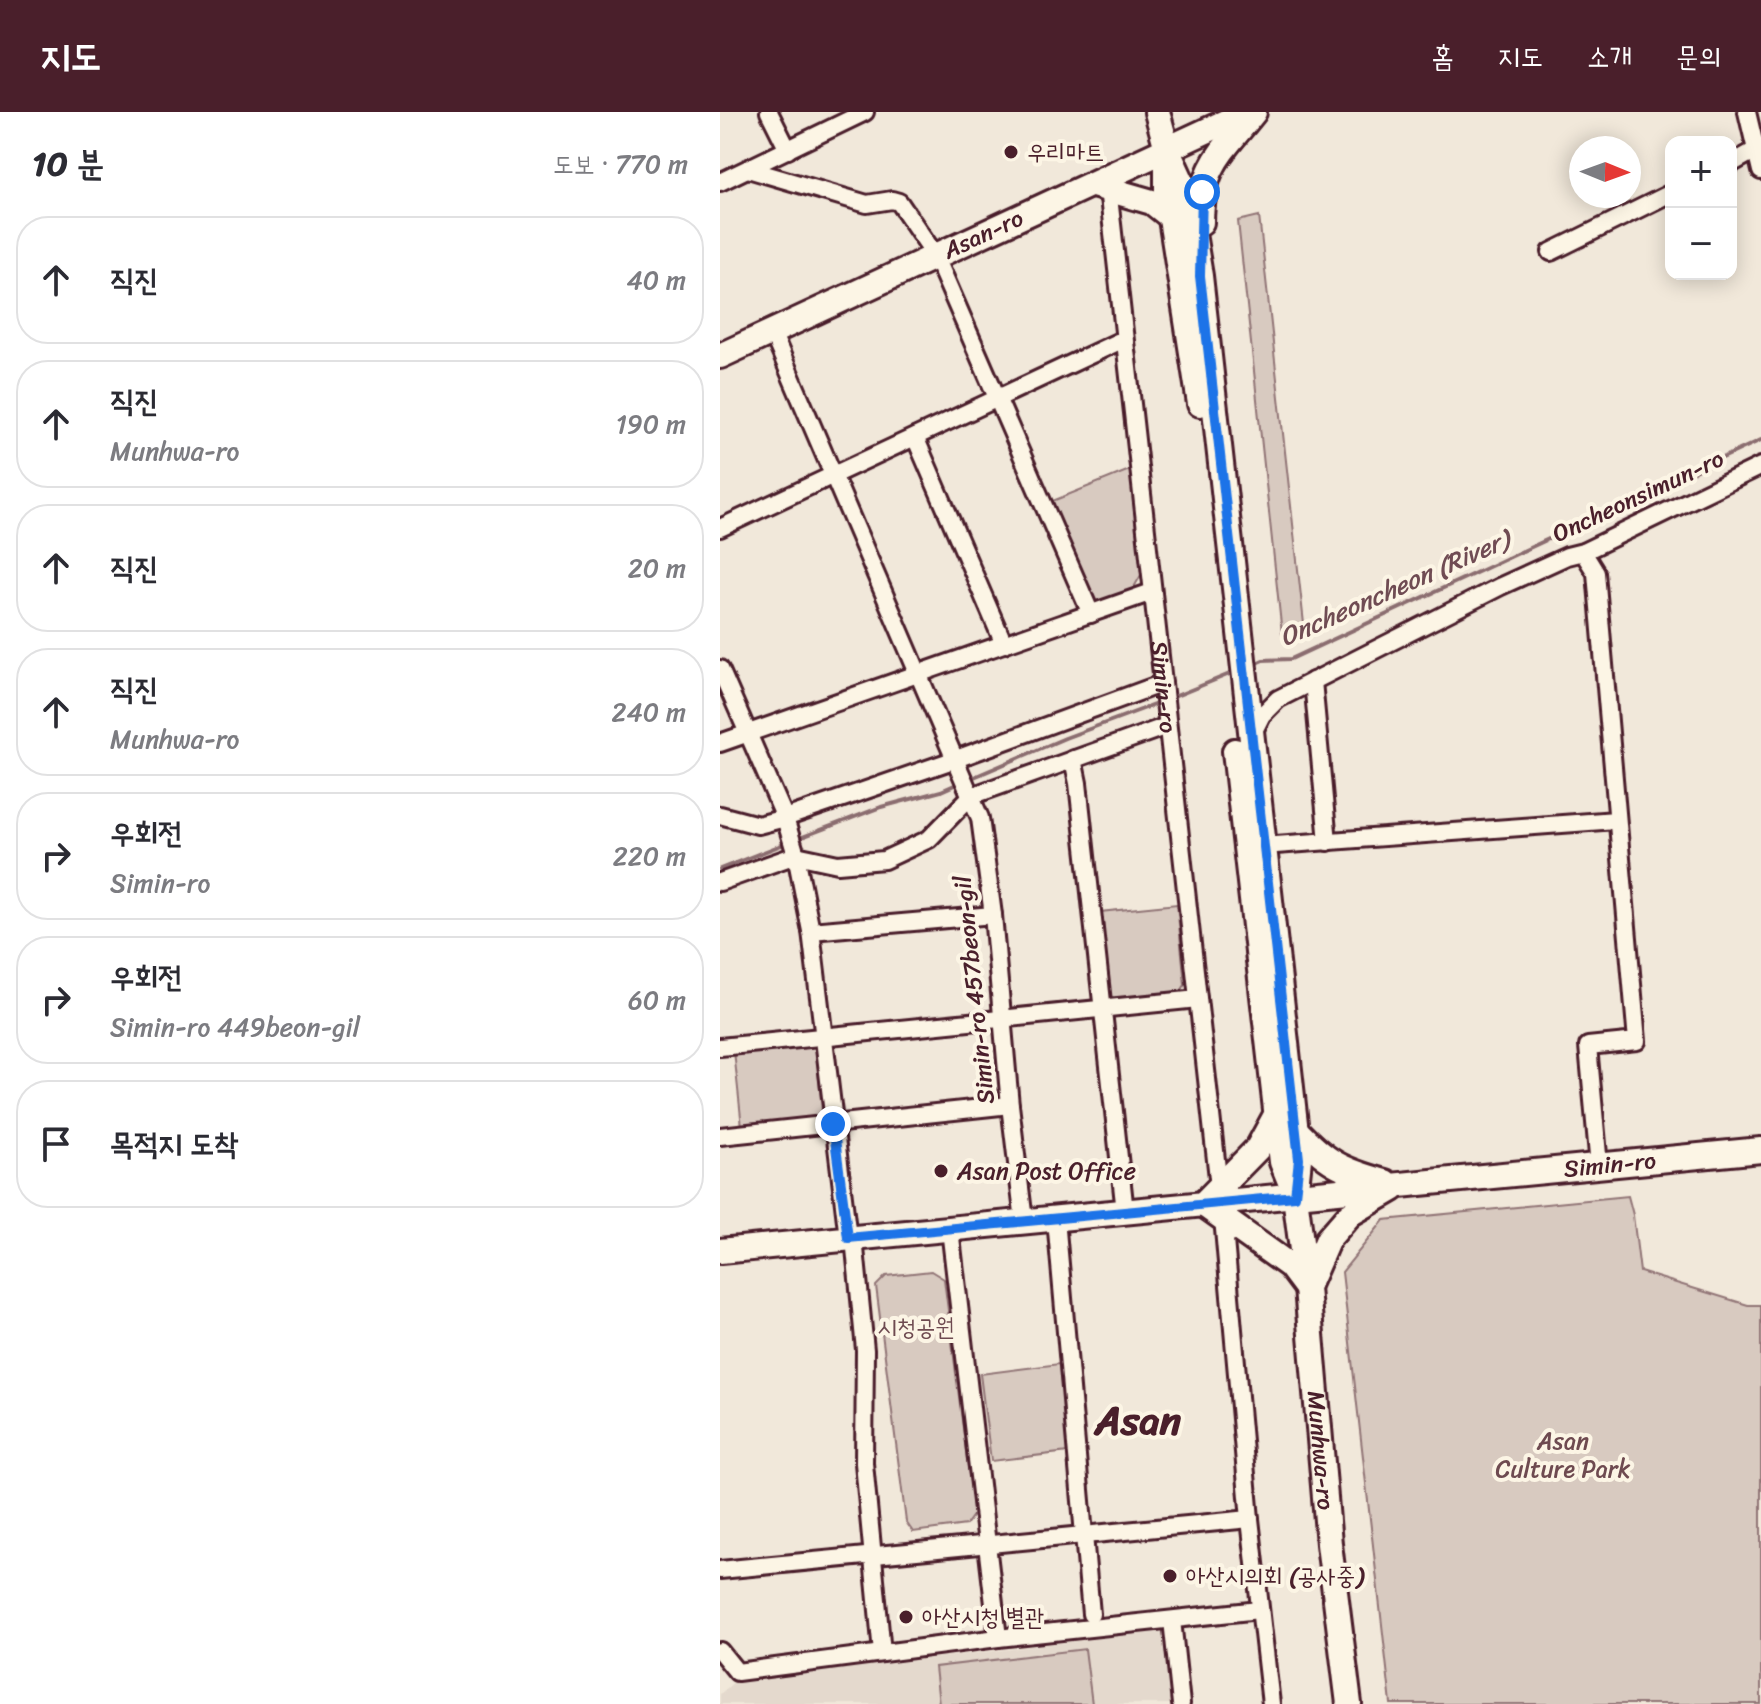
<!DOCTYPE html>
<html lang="ko">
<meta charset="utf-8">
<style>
:root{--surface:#fff;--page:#f7f7f7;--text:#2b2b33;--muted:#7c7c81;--line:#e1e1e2;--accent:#4a1f2b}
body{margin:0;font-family:Sriracha,"Poor Story",sans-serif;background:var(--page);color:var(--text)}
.controls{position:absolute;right:24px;top:24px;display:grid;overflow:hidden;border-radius:16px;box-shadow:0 4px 20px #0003}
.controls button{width:72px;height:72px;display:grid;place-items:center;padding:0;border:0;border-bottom:2px solid var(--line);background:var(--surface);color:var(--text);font:40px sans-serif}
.compass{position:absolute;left:849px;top:24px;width:72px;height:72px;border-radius:50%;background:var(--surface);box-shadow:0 4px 20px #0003;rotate:91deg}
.stop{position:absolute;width:24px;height:24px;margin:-18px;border:6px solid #1a73e8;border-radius:50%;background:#fff}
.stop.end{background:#1a73e8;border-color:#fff;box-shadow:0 2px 8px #0008}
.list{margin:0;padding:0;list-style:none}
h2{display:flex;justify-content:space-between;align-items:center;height:104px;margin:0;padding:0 32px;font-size:34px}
h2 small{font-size:26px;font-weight:400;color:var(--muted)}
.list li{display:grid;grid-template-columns:52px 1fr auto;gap:24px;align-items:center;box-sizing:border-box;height:128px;margin:0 16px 16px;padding:0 16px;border:2px solid var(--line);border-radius:32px}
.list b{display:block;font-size:30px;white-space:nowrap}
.list p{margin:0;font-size:26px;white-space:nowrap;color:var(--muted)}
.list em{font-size:26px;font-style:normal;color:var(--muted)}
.icon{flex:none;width:44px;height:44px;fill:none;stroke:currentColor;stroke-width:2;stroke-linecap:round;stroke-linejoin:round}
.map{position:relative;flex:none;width:1041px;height:1592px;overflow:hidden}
header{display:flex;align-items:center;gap:48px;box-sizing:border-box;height:112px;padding:0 40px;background:var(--accent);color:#fff}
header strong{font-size:38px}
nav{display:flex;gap:44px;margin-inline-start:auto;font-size:28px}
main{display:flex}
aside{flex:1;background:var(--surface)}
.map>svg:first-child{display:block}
.built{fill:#e4d9cd}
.green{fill:#d8cac0;stroke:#917476;stroke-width:2}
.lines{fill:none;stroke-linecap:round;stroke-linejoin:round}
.stream{stroke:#8b6d6f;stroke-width:4}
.street-casing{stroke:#4a1f2b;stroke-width:22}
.secondary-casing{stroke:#4a1f2b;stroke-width:30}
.street{stroke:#fcf5e5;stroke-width:16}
.secondary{stroke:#fcf5e5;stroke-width:24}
.route{stroke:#1a73e8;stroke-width:10}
.poi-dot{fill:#4a1f2b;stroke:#fcf5e5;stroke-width:3}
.labels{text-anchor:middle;stroke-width:8;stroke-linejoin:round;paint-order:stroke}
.poi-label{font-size:24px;fill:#4a1f2b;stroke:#fcf5e5;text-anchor:start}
.street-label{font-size:24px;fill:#4a1f2b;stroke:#fcf5e5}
.park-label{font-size:24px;fill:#6e4a50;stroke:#fcf5e5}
.water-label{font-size:26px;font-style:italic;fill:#704c53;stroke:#fcf5e5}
.town-label{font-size:40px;font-weight:bold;fill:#4a1f2b;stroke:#fcf5e5}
</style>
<header>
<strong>지도</strong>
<nav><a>홈</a><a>지도</a><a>소개</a><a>문의</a></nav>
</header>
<main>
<aside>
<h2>10 분<small>도보 · 770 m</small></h2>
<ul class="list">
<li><svg class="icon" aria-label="ahead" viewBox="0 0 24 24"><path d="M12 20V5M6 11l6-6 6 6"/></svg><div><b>직진</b></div><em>40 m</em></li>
<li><svg class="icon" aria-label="ahead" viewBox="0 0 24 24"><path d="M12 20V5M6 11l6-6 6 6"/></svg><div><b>직진</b><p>Munhwa-ro</p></div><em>190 m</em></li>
<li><svg class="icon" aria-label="ahead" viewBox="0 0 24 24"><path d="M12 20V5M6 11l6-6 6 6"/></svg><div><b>직진</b></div><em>20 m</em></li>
<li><svg class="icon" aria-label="ahead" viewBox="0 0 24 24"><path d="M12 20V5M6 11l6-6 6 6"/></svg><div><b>직진</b><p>Munhwa-ro</p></div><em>240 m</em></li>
<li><svg class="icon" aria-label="right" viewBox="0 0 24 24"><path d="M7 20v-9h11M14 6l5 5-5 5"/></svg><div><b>우회전</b><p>Simin-ro</p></div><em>220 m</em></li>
<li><svg class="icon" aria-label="right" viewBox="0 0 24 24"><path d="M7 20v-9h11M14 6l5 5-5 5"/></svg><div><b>우회전</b><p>Simin-ro 449beon-gil</p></div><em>60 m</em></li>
<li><svg class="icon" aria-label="arrive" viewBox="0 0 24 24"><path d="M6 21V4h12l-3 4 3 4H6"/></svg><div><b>목적지 도착</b></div></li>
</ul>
</aside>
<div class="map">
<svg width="1041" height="1592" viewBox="0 0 1041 1592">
<rect width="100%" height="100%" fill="#f1e8da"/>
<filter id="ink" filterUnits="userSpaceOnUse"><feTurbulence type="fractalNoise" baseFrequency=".0125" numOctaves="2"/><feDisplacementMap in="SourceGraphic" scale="16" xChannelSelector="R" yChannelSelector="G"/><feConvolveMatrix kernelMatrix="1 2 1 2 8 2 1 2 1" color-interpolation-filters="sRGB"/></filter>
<g filter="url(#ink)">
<!-- built -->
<path class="built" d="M440 1519 447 1523 453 1592H0V1582L14 1570Z"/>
<!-- green -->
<g class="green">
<path d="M539 104 584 512 562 522 518 109Z"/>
<path d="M412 357 421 463 413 477 379 490 370 487 330 390Z"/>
<path d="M457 792 465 873 461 879 394 886 388 883 380 800Z"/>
<path d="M88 931 96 937 102 999 95 1007 22 1015 14 939Z"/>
<path d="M908 1084 913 1103 920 1160 1028 1193H1041V1592H671L622 1160 664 1108Z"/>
<path d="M211 1159 224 1167 254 1402 246 1413 193 1420 186 1410 156 1174 166 1164Z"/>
<path d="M339 1252 348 1340 271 1349 260 1262Z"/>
<path d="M365 1537 372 1592H219L215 1555Z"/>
</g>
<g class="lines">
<!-- stream -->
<g class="stream">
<path d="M532 553 543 548 571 547 1041 328"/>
<path d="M451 586 517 559"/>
<path d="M247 668 345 626 439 591"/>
<path d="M77 727 161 695 221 679 239 671"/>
<path d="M0 757 69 730"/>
</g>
<!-- street casing -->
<g class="street-casing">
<g id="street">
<path d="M49 0 68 38"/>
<path d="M1027 0 1041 59"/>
<path d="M1011 52 1041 35"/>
<path d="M28 57 147 92 172 88 179 90 215 143 371 502"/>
<path d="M0 70 145 0"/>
<path id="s1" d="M388 76 499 1075"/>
<path d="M831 140 951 81"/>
<path d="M52 220 260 706 273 803 290 993 304 1109"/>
<path d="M195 325 284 532"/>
<path d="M0 416 404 227"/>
<path d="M863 440 876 461 917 929 868 934 879 1054"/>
<path d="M0 557 65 706 76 743 91 819 128 1126"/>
<path d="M593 569 608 730"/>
<path d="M531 625 542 603 558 587 781 474 847 444 863 440 1041 354"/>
<path d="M0 631 432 480"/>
<path d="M353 647 358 671 405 1100"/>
<path d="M0 703 38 713 65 706 236 647 443 571"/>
<path d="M542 734 896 708"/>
<path d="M0 770 76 743 118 752 164 748 209 727 251 684 447 614"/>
<path d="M91 819 273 803"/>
<path d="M0 935 478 887"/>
<path d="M0 1024 290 993"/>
<path d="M503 1106 530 1407 551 1592"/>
<path d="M336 1107 371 1502"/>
<path d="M230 1117 278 1526"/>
<path d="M134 1126 145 1238 144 1351 162 1541"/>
<path d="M0 1458 530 1407"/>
<path d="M452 1508 461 1592"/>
<path d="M0 1539 17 1560 278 1526 539 1498"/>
</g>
</g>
<!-- secondary casing -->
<g class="secondary-casing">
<g id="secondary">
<path id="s2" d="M437 0 447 37 466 79 480 164 579 1047 575 1084 587 1176 609 1432 629 1592"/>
<path d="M447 47V81L480 292"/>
<path d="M373 73 432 90 451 105"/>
<path d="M481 110C482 52 501 42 534 0"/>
<path id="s3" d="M0 244 527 0"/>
<path d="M515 639 562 1050 573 1077"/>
<path d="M556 1003 538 1036 483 1092 570 1154 585 1174"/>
<path d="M575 1017C606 1050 621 1058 665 1070"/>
<path id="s4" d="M0 1139 1041 1038"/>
<path d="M587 1175 608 1127 630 1102 673 1077"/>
</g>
</g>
<!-- street -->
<use href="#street" class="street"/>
<!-- secondary -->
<use href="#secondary" class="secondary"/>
</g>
</g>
<g class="lines" filter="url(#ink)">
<!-- route -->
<path class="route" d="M113 1012 128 1126 575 1084 579 1047 480 164 482 80"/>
</g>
<!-- markers -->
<g class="poi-dot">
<circle cx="291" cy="40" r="8"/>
<circle cx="221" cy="1059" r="8"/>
<circle cx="450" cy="1464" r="8"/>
<circle cx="186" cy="1505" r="8"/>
</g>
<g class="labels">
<!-- poi labels -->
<g class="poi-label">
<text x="307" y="48">우리마트</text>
<text x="237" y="1067">Asan Post Office</text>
<text x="466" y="1472">아산시의회 (공사중)</text>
<text x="202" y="1513">아산시청 별관</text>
</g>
<!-- street labels -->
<g class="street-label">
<text dy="8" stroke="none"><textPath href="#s3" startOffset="290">Asan-ro</textPath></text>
<text transform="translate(918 384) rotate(-25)" y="8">Oncheonsimun-ro</text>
<text dy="8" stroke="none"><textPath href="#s1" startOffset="502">Simin-ro</textPath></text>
<text transform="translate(254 878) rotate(-96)" y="8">Simin-ro 457beon-gil</text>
<text dy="8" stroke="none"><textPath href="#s4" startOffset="894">Simin-ro</textPath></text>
<text dy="8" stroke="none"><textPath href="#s2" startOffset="1352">Munhwa-ro</textPath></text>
</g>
<!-- park labels -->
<g class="park-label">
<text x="196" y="1223">시청공원</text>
<text x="843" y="1337">Asan<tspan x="843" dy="28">Culture Park</tspan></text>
</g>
<!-- water labels -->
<g class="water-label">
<text transform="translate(674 476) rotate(-24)" y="9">Oncheoncheon (River)</text>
</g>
<!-- town labels -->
<g class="town-label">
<text x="418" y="1322">Asan</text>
</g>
</g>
</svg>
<div class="controls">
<button>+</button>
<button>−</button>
</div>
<svg class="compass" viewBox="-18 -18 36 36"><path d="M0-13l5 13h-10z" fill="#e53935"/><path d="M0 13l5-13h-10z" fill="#7c7c81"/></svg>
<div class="stop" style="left:482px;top:80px"></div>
<div class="stop end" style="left:113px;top:1012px"></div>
</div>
</main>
